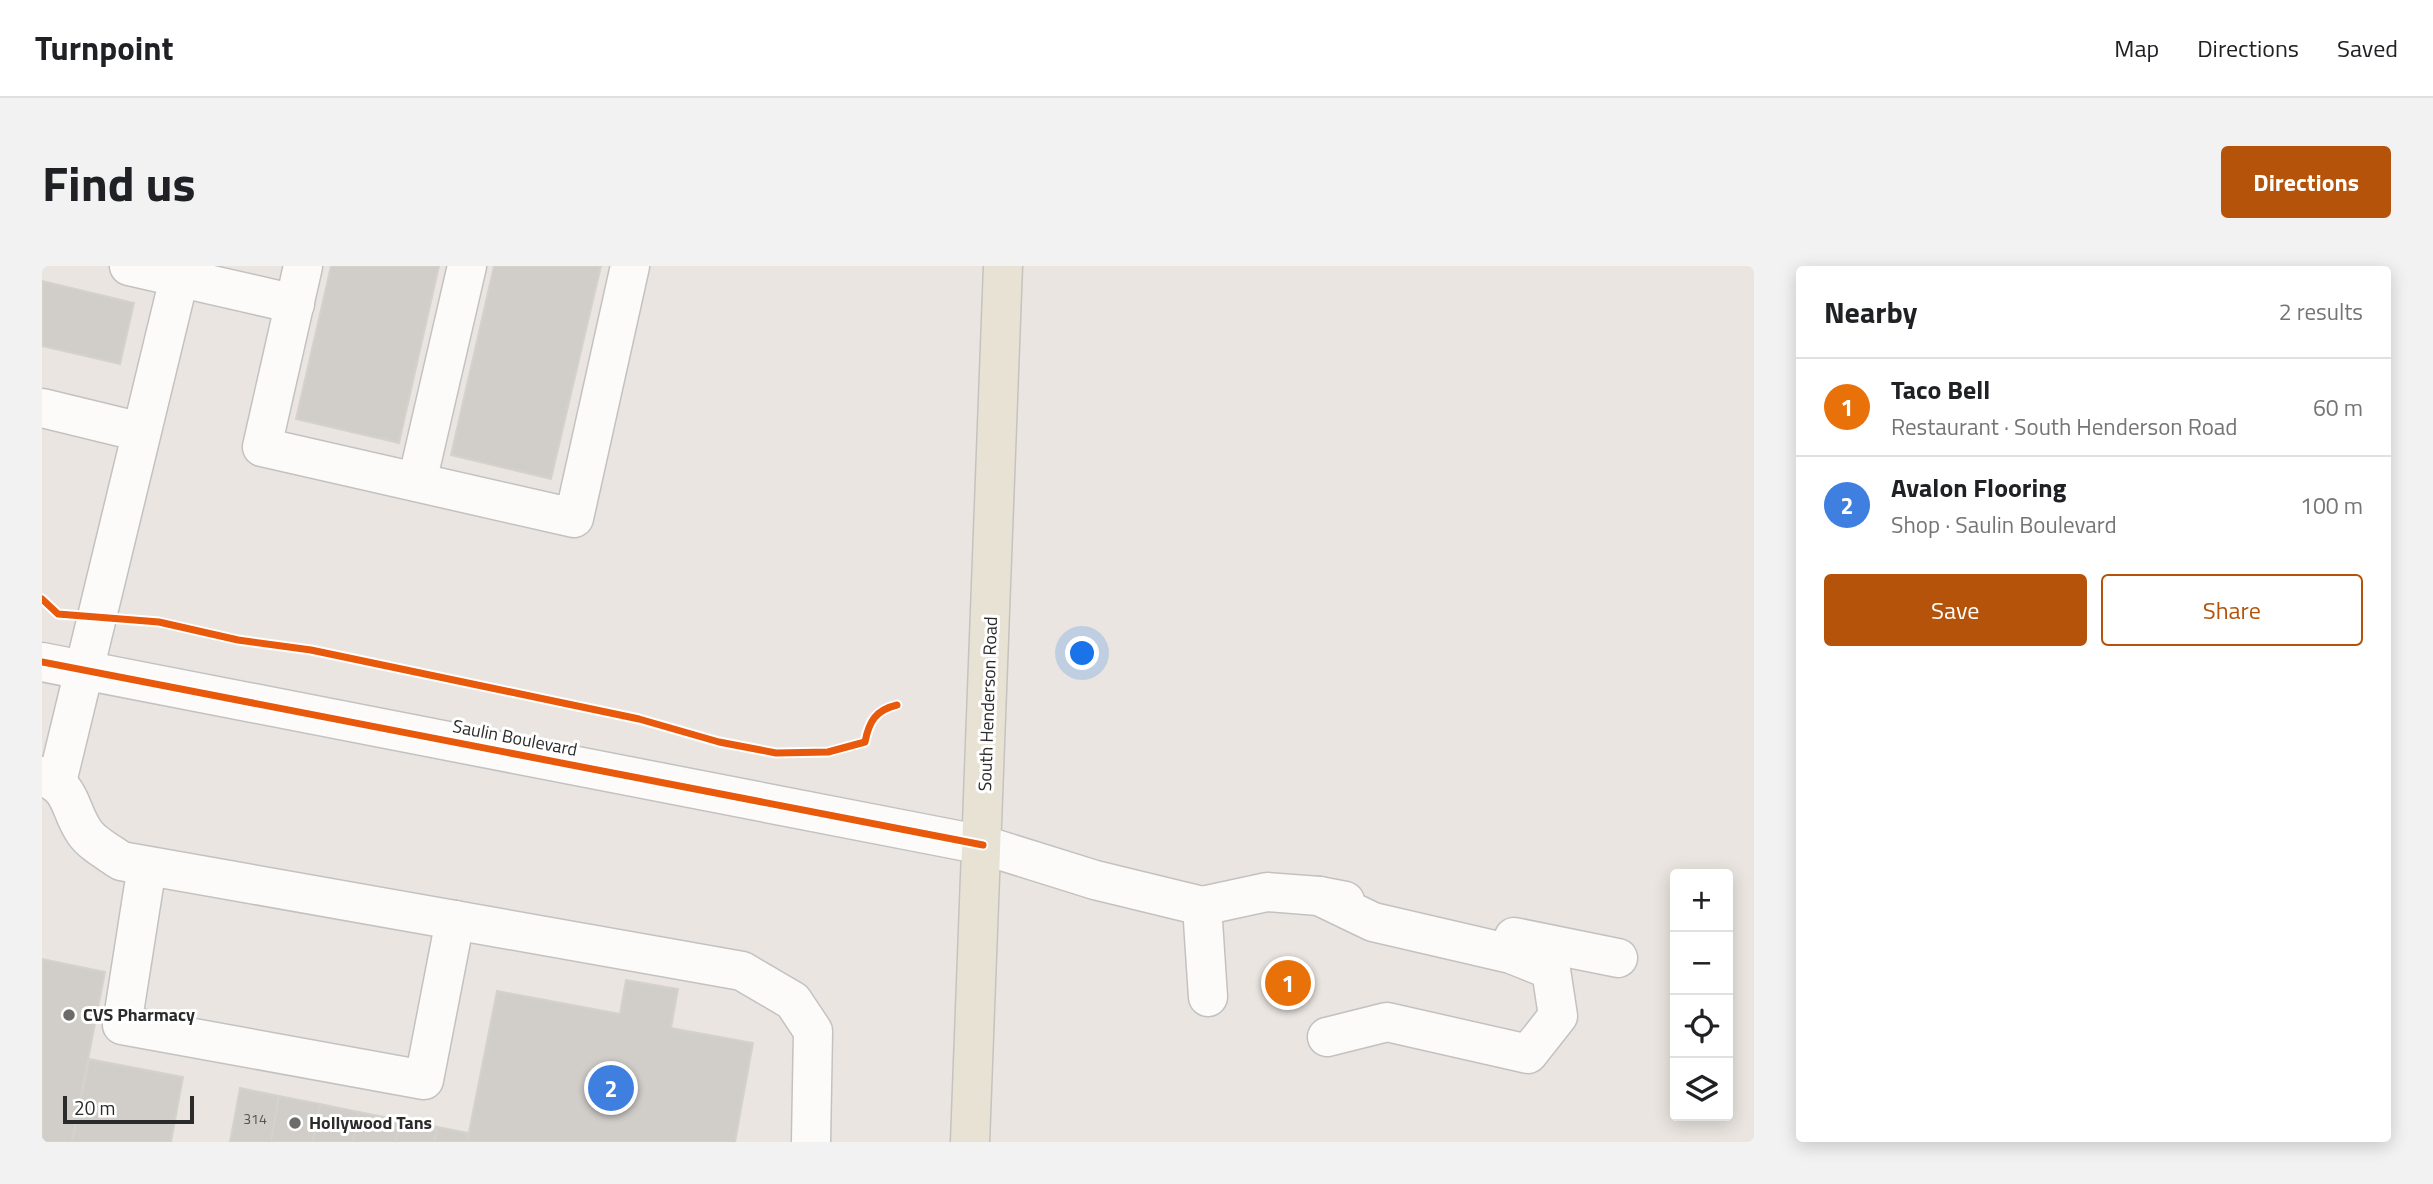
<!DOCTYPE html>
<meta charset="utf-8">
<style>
:root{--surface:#fff;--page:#f2f2f2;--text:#202124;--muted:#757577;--line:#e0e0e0;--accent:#b45309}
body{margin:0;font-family:"Titillium Web",sans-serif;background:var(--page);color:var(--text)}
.controls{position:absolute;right:21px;bottom:21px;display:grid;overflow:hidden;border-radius:7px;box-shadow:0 4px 18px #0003}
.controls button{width:63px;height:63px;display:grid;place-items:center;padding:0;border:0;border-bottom:2px solid var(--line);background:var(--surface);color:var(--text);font:35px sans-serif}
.scale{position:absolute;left:21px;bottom:18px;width:131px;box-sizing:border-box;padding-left:7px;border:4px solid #2b2b2b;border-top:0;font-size:19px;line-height:24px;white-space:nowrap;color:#2b2b2b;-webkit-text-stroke:5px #fff;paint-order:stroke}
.you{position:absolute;left:1041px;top:388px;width:24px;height:24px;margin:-18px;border:5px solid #fff;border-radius:50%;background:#1a73e8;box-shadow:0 0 0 10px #1a73e833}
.badge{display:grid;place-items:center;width:46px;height:46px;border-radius:50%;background:var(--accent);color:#fff;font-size:23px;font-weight:700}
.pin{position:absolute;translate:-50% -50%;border:4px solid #fff;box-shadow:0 2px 7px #0006}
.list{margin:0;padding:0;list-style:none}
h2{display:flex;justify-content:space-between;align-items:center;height:91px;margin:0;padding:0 28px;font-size:30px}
h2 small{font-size:23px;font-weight:400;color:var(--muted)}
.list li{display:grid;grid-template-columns:46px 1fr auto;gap:21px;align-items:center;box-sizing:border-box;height:98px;padding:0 28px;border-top:2px solid var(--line)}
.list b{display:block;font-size:26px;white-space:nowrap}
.list p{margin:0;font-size:23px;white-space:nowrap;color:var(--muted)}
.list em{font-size:23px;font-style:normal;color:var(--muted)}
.actions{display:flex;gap:14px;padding:21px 28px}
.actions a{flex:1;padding:16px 0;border:2px solid var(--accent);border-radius:7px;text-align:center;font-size:24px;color:var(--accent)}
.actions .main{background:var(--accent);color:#fff}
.icon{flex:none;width:38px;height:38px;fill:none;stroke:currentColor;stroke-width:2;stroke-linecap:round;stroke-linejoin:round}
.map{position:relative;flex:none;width:1712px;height:876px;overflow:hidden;border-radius:7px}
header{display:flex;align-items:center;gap:42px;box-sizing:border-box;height:98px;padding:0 35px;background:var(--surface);border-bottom:2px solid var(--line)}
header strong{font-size:33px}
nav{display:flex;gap:38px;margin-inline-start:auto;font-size:24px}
.intro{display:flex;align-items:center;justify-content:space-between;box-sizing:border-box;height:168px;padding:0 42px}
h1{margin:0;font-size:49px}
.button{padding:18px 32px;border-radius:7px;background:var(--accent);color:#fff;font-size:24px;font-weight:700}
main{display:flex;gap:42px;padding:0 42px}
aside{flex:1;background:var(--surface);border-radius:7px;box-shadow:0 4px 18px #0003}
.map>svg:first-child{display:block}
.building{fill:#d1ceca;stroke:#d5d1cc;stroke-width:2}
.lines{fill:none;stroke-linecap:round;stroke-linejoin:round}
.minor-casing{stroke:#c3c2c2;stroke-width:41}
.major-casing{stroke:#c5c3c1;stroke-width:41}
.minor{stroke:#fcfbfa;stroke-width:38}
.major{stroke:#e7e2d3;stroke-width:38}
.cycleway-casing{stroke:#fff;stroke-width:11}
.cycleway{stroke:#e8590c;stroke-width:7}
.poi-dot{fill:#6e6c6a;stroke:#fff;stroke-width:2.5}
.labels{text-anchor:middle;stroke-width:6;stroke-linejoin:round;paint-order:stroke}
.number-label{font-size:14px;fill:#555454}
.street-label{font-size:18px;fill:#2b2b2b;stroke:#fff}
.poi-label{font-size:18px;font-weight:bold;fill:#2b2b2b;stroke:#fff;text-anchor:start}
</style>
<header>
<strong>Turnpoint</strong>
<nav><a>Map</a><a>Directions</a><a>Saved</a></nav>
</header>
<div class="intro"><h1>Find us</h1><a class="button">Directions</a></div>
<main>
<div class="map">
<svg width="1712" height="876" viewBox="0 0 1712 876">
<rect width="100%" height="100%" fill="#eae5e0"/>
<!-- building -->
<g class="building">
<path d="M289 0H397L357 177 254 153Z"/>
<path d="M452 0H559L509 213 409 189Z"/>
<path d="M0 15 92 37 78 98 0 80Z"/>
<path d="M0 693 63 706 30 876H0Z"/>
<path d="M584 714 636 723 629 762 711 777 693 876H425L455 725 578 748Z"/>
<path d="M47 793 141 811 129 876H30Z"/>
<path d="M198 822 237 830 229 876H188Z"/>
<path d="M237 830 278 838 271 876H229Z"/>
<path d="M278 838 317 846 311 876H271Z"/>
<path d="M317 846 358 854 354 876H311Z"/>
<path d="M358 854 395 861 392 876H354Z"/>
<path d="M395 861 427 867 425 876H392Z"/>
</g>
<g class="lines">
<!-- minor casing -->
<g class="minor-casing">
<g id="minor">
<path d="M87 0 253 38"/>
<path d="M261 0 220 181 532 252 588 0"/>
<path d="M0 142 99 166"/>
<path d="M375 216 425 0"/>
<path d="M0 396 941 579 1053 614 1160 640 1166 731"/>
<path d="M0 510C32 522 26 543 43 567 51 578 68 587 79 595L700 705 751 735 771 765 769 876"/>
<path d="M15 516 140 0"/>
<path d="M105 600 80 759 382 814 413 654"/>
<path d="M1277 630 1331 656 1469 688 1509 704 1516 750 1486 788 1345 756 1285 771"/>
<path d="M1160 640 1225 626 1277 630 1303 635"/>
<path d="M1472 671 1576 692"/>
</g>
</g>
<!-- major casing -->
<g class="major-casing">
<path id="major" d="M928 876 961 0"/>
</g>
<!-- minor -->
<use href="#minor" class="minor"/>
<!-- major -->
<use href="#major" class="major"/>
<!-- cycleway casing -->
<g class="cycleway-casing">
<g id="cycleway">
<path d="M0 333 16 348 117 356 196 374 269 384 597 453 677 476 734 487 786 486 823 476C827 455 834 444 855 439"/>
<path d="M0 396 941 579"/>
</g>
</g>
<!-- cycleway -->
<use href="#cycleway" class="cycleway"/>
</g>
<!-- markers -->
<g class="poi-dot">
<circle cx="27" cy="749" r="7"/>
<circle cx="253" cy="857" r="7"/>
</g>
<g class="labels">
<!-- number labels -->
<g class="number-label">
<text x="213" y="858">314</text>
</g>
<!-- street labels -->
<g class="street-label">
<text transform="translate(946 438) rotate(-88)" y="6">South Henderson Road</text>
<text transform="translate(473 472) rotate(11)" y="6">Saulin Boulevard</text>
</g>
<!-- poi labels -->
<g class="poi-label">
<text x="41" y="755">CVS Pharmacy</text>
<text x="267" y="863">Hollywood Tans</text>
</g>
</g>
</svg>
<div class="controls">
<button>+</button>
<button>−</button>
<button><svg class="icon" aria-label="locate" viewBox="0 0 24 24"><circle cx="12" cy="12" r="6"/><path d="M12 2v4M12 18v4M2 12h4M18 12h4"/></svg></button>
<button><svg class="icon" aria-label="layers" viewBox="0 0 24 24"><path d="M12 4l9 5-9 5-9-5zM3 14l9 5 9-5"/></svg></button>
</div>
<div class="scale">20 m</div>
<div class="you"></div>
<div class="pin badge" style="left:1246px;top:717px;background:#e8710a">1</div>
<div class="pin badge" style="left:569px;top:822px;background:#3f7fe0">2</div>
</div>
<aside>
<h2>Nearby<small>2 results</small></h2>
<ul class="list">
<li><span class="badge" style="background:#e8710a">1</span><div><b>Taco Bell</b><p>Restaurant · South Henderson Road</p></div><em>60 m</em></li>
<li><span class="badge" style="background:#3f7fe0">2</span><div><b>Avalon Flooring</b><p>Shop · Saulin Boulevard</p></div><em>100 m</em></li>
</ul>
<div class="actions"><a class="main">Save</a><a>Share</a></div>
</aside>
</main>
